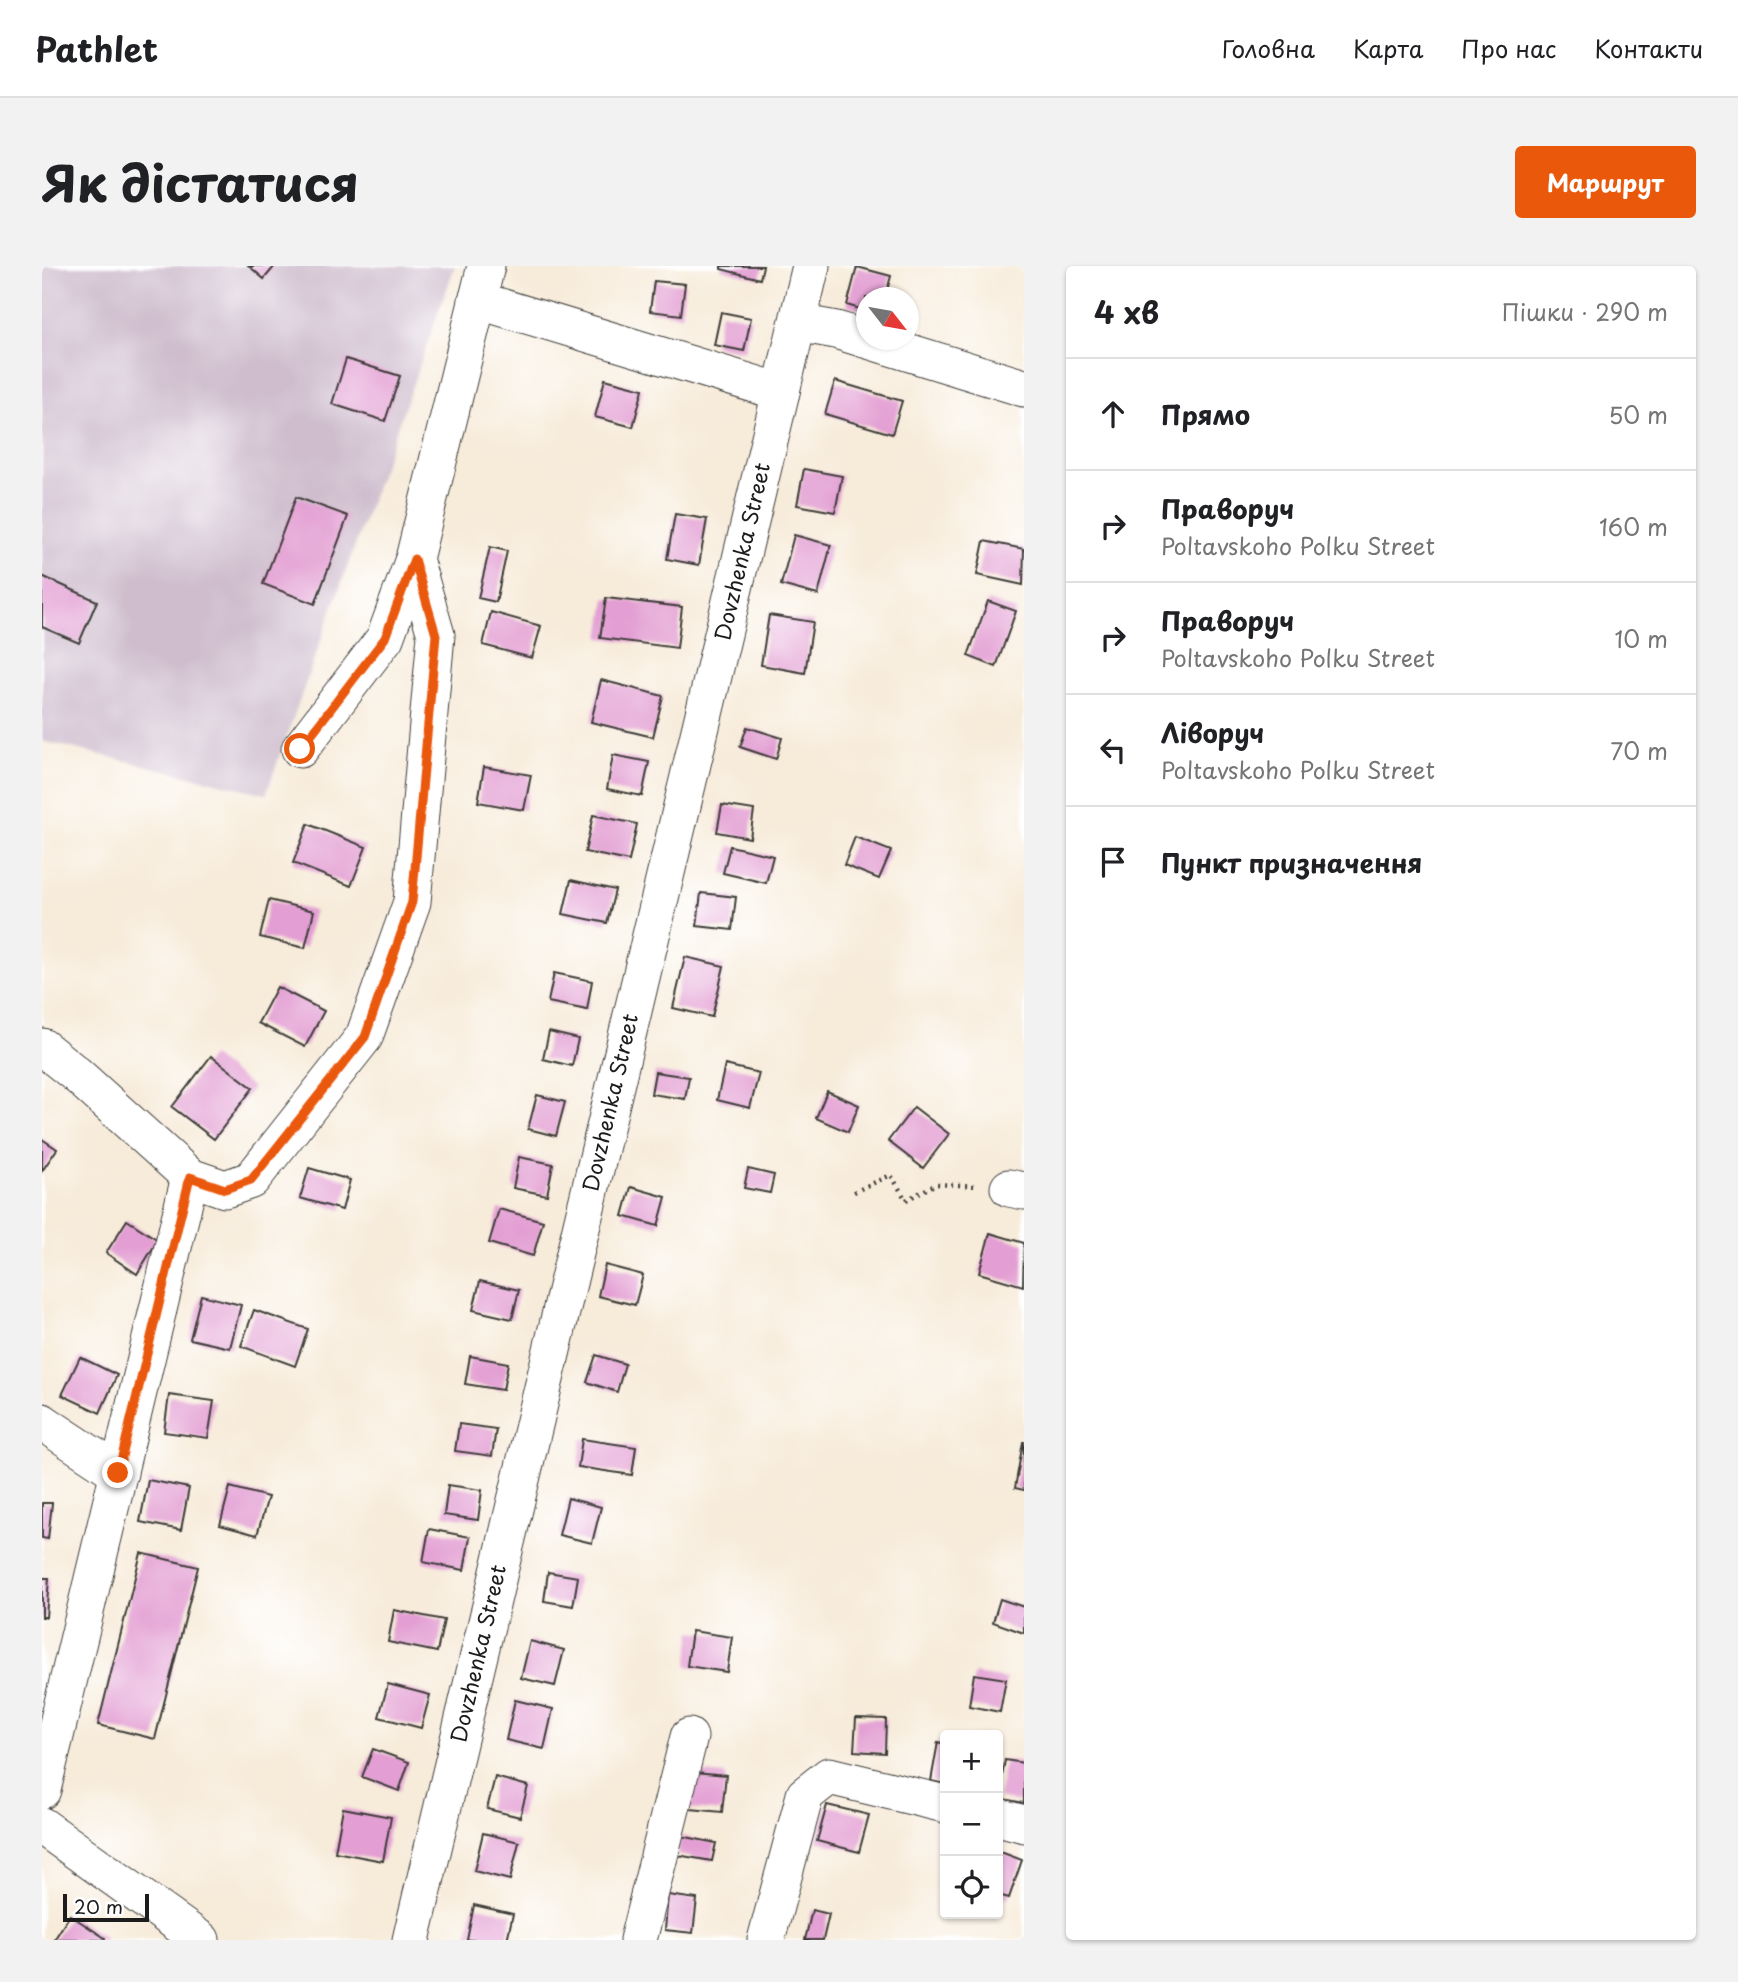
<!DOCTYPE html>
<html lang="uk">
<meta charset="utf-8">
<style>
:root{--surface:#fff;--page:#f2f2f2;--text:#202124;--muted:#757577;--line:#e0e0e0;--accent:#ea580c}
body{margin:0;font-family:"Playpen Sans",sans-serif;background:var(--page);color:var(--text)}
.controls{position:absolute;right:21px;bottom:21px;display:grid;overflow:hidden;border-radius:7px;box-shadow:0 2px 5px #0004}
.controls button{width:63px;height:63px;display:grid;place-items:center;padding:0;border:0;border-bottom:2px solid var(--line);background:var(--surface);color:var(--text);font:35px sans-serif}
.compass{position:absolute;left:814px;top:21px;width:63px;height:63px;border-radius:50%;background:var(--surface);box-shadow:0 2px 5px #0004;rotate:121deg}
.scale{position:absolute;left:21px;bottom:18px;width:86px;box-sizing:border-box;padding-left:7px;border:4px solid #1c1c1c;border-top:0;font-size:19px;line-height:24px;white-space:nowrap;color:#1c1c1c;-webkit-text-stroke:5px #fff;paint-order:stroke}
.stop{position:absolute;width:21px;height:21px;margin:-16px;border:5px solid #ea580c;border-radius:50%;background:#fff}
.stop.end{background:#ea580c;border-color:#fff;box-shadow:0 2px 7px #0008}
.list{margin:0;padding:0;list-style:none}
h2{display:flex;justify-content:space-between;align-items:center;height:91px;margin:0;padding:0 28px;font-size:30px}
h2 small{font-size:23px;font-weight:400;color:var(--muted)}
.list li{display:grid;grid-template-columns:46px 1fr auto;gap:21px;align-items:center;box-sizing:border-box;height:112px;padding:0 28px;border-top:2px solid var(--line)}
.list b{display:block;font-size:26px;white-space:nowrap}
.list p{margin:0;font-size:23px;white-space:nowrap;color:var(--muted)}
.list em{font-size:23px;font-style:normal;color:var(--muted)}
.icon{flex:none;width:38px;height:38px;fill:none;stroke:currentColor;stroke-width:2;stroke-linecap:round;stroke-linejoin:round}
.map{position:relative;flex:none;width:982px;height:1674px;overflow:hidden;border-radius:7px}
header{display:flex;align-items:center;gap:42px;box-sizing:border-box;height:98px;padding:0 35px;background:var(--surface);border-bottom:2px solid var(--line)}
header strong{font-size:33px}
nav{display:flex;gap:38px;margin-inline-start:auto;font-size:24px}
.intro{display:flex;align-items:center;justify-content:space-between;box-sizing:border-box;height:168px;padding:0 42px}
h1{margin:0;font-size:49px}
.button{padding:18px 32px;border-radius:7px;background:var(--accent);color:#fff;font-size:24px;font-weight:700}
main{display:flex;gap:42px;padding:0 42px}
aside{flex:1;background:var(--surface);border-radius:7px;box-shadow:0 2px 5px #0004}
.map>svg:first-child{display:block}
.industrial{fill:#cfbdce}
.building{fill:#e39fd3}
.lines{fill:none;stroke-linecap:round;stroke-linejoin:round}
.minor-casing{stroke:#3d3b38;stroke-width:39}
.path{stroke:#3d3b38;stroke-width:4.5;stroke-dasharray:2 5;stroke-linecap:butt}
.minor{stroke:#fff;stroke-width:37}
.route{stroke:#ea580c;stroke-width:9}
.labels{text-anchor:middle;stroke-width:5;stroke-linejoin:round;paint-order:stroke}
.street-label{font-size:21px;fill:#1c1c1c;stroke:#fff}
</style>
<header>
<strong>Pathlet</strong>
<nav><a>Головна</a><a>Карта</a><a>Про нас</a><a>Контакти</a></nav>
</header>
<div class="intro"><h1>Як дістатися</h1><a class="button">Маршрут</a></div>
<main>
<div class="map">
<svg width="982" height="1674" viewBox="0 0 982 1674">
<rect width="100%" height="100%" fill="#fff"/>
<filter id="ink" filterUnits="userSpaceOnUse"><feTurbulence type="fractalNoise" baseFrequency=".0143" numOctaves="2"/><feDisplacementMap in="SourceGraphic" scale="14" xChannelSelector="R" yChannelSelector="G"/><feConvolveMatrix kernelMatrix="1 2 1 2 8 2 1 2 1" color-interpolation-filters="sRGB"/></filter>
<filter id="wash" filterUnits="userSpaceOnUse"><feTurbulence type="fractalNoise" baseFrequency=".00686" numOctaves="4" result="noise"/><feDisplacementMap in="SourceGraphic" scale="28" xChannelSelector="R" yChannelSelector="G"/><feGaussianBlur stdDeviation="1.57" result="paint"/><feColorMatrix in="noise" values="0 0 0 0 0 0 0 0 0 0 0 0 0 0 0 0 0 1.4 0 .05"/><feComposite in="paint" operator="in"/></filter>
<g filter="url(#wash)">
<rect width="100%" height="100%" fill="#f7ebd9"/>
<!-- industrial -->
<path class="industrial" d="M0 0H413L224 528 0 475Z"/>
<g id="blocks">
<!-- building -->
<g class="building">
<path d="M207 0H233L222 13Z"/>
<path d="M679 0H721L718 13 679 3Z"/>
<path d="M815 1 849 10 843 32H824V45L805 39Z"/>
<path d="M612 15 643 18 639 49 608 45Z"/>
<path d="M679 46 709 52 702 85 672 79Z"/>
<path d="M304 93 358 110 343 155 290 138Z"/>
<path d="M563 113 601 123 591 161 553 151Z"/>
<path d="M793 115 860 135 850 168 783 148Z"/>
<path d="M762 203 800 210 793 246 755 239Z"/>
<path d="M254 231 306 250 273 338 221 318Z"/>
<path d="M633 248 665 253 657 299 625 293Z"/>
<path d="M752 269 789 279 776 329 739 319Z"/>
<path d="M942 275 982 283 981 319 935 309Z"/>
<path d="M448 281 465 285 454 336 436 332Z"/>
<path d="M0 310 55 335 37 377 0 361Z"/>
<path d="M564 332 640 341 635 382 558 372Z"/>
<path d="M946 335 974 345 954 401 926 390Z"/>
<path d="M449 346 499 360 490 392 441 379Z"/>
<path d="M727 349 771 356 763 407 719 399Z"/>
<path d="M559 414 621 430 611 471 549 456Z"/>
<path d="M705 461 740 472 734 493 698 481Z"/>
<path d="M571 489 607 496 600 530 565 523Z"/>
<path d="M442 501 489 509 482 544 436 536Z"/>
<path d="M680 539 712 544 708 572 675 566Z"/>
<path d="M551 549 595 558 587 595 543 586Z"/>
<path d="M266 558 324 581 309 620 251 597Z"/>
<path d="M813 571 849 585 837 613 802 599Z"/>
<path d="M688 580 731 590 724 617 681 607Z"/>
<path d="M529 614 573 624 565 657 521 648Z"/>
<path d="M659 627 694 631 690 664 655 660Z"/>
<path d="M227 634 272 645 263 682 218 671Z"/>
<path d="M643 691 682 700 670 751 631 742Z"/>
<path d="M512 707 550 715 545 744 506 736Z"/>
<path d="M235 721 282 745 263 781 216 757Z"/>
<path d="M507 766 536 773 530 800 501 793Z"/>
<path d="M169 790 211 822 172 873 130 841Z"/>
<path d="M683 799 717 807 708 842 675 834Z"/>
<path d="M613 806 647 811 643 833 609 828Z"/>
<path d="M785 825 817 839 806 866 774 852Z"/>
<path d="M495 829 523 836 514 870 486 863Z"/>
<path d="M872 841 907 868 881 902 846 875Z"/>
<path d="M0 873 15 883 0 905Z"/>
<path d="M477 891 511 898 505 929 471 922Z"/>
<path d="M267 902 308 914 300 944 258 932Z"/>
<path d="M706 903 732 909 728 927 702 922Z"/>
<path d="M589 921 624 931 616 960 581 950Z"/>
<path d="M457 943 501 955 491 990 447 977Z"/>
<path d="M85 954 116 974 95 1008 64 987Z"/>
<path d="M948 967 982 977 981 1020 937 1007Z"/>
<path d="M563 999 601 1009 593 1039 556 1030Z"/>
<path d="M438 1015 477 1024 470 1053 431 1044Z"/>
<path d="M159 1029 199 1039 188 1082 148 1073Z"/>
<path d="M212 1044 266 1063 253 1100 199 1080Z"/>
<path d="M554 1089 583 1098 575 1126 545 1116Z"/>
<path d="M428 1090 466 1097 461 1124 423 1118Z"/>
<path d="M38 1091 75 1109 58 1147 20 1129Z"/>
<path d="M127 1129 172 1135 166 1172 122 1166Z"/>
<path d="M417 1158 454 1163 450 1190 413 1185Z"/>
<path d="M540 1173 594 1181 590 1209 536 1201Z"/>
<path d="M981 1176H982V1224L973 1222Z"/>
<path d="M106 1214 147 1222 139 1264 98 1256Z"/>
<path d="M406 1219 440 1224 436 1254 402 1249Z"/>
<path d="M188 1221 226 1231 215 1269 178 1259Z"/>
<path d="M526 1232 559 1241 550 1277 517 1269Z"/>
<path d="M0 1237H10L6 1273 0 1272Z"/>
<path d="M387 1263 428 1271 422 1304 381 1296Z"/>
<path d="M99 1287 156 1301 113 1473 56 1459Z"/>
<path d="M506 1306 536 1311 531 1340 502 1335Z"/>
<path d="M0 1312H7L4 1351H0Z"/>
<path d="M958 1333 982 1341V1367L951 1356Z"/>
<path d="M352 1344 402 1354 395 1386 346 1376Z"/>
<path d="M650 1365 690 1371 685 1406 645 1400Z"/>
<path d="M488 1375 522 1384 513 1420 479 1412Z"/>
<path d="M932 1408 964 1413 958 1446 927 1440Z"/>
<path d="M346 1418 388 1429 379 1462 337 1451Z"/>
<path d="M473 1434 511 1443 502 1483 464 1474Z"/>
<path d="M814 1452 844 1453 843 1487 812 1485Z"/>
<path d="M896 1476 903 1478V1518L889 1515Z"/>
<path d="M331 1483 367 1496 357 1525 320 1511Z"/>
<path d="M963 1494 982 1497V1537L956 1532Z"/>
<path d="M642 1505 684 1509 680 1546 638 1542Z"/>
<path d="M453 1511 486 1520 478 1551 445 1543Z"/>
<path d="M785 1539 827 1549 817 1586 775 1575Z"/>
<path d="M301 1542 349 1551 341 1595 293 1586Z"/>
<path d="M441 1567 477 1576 468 1614 432 1605Z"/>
<path d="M639 1570 674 1577 670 1595 635 1589Z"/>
<path d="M956 1585 980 1594 967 1632 956 1629Z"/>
<path d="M626 1629 655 1633 651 1667 623 1664Z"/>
<path d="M432 1639 471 1648 465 1674H425Z"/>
<path d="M770 1644 787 1648 781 1674H763Z"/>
<path d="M28 1649 63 1672 62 1674H12Z"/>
</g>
</g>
</g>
<g filter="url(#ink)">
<use href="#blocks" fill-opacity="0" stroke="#3d3b38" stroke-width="2"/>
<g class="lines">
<!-- minor casing -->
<g class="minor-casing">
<g id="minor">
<path d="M435 34 739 126"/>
<path d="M756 57 794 64 982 122"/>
<path d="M258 483 343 372 372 293 444 0"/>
<path d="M0 781 35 809 148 911 183 923 209 914 322 771 370 636 394 369 372 293"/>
<path d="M967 922 982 925"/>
<path d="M0 1156 77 1207"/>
<path d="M0 1524 148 911"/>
<path d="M956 1551 982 1558"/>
<path d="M0 1560 159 1674"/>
<path d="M369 1674 769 0"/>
<path d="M596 1674 647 1471"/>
<path d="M724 1674 763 1529 787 1510 903 1538"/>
</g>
</g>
<!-- path -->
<path class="path" d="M812 926 849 909 864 934 894 918 937 920"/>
<!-- minor -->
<use href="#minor" class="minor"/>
</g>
</g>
<g class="lines" filter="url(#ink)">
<!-- route -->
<path class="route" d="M76 1207 148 911 183 923 209 914 323 771 370 636 394 369 372 293 343 372 258 483"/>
</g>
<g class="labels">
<!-- street labels -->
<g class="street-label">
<text transform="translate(701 286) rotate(-77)" y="7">Dovzhenka Street</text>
<text transform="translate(569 837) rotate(-77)" y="7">Dovzhenka Street</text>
<text transform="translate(437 1388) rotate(-77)" y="7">Dovzhenka Street</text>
</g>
</g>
</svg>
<div class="controls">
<button>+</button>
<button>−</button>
<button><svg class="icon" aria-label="locate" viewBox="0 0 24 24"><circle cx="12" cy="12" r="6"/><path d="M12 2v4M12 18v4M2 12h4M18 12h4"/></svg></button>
</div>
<svg class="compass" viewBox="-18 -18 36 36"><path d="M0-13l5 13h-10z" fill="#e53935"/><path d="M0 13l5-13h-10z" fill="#757577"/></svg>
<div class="scale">20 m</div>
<div class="stop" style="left:258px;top:483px"></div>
<div class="stop end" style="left:76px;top:1207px"></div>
</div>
<aside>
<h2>4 хв<small>Пішки · 290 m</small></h2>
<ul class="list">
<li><svg class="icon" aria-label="ahead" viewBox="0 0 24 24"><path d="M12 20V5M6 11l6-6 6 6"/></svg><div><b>Прямо</b></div><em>50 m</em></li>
<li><svg class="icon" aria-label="right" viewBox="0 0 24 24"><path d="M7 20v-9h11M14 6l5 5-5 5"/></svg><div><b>Праворуч</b><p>Poltavskoho Polku Street</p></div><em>160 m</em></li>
<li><svg class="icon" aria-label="right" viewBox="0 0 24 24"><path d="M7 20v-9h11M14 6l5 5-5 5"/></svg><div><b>Праворуч</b><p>Poltavskoho Polku Street</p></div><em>10 m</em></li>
<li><svg class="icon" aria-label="left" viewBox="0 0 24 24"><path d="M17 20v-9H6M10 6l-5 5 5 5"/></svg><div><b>Ліворуч</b><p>Poltavskoho Polku Street</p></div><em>70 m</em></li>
<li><svg class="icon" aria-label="arrive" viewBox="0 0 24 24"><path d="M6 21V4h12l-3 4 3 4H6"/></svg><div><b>Пункт призначення</b></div></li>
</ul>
</aside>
</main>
